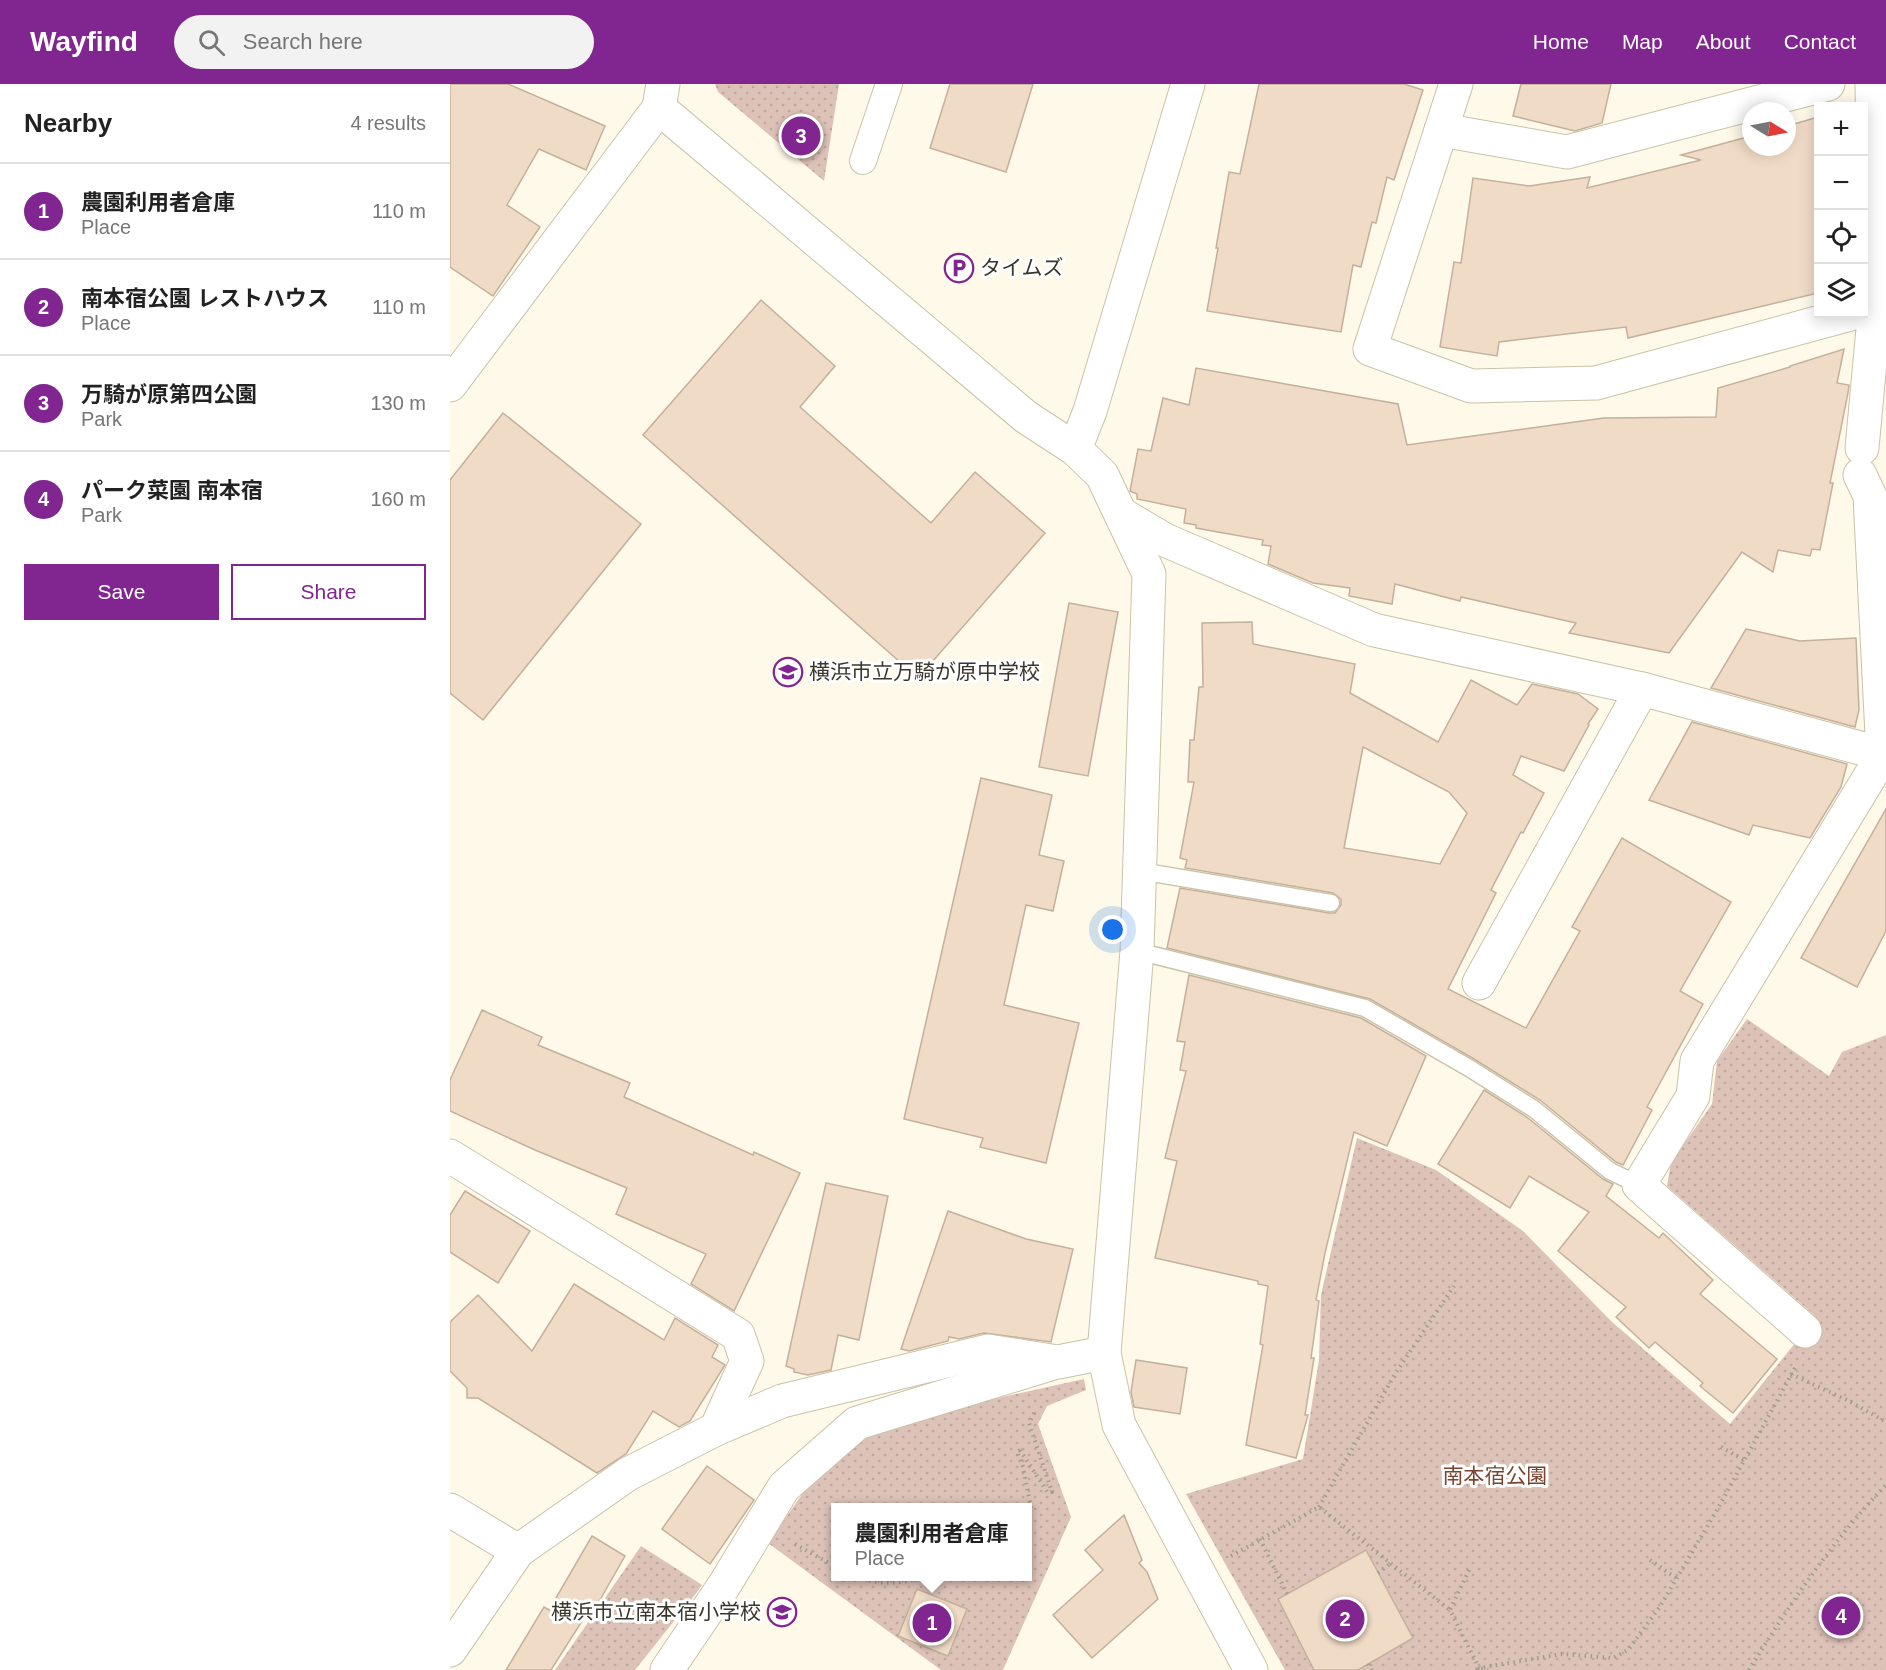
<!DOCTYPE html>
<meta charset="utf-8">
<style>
:root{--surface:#fff;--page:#f2f2f2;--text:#222;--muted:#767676;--line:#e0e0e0;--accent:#812591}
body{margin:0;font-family:Arial,"Noto Sans JP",sans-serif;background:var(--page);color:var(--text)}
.controls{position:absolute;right:18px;top:18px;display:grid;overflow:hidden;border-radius:0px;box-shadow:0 3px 15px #0003}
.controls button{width:54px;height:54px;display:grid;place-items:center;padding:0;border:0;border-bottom:2px solid var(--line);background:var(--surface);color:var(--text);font:30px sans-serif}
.compass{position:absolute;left:1292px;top:18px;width:54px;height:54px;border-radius:50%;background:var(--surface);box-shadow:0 3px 15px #0003;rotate:100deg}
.you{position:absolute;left:663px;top:846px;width:21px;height:21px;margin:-15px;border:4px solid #fff;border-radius:50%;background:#1a73e8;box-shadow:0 0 0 9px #1a73e833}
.badge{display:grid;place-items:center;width:39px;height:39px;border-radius:50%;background:var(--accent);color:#fff;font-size:20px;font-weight:700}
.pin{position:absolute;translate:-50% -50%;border:3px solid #fff;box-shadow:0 2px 6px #0006}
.popup{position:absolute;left:381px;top:1419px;width:201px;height:78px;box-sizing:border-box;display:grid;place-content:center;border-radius:0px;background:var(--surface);filter:drop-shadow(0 2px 4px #0005);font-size:20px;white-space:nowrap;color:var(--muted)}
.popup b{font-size:22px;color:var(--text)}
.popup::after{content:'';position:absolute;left:50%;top:100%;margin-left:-12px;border:12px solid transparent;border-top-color:var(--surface)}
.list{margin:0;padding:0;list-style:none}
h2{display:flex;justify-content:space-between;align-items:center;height:78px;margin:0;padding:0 24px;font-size:26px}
h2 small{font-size:20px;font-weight:400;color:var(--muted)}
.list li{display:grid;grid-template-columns:39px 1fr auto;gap:18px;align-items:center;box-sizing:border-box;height:96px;padding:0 24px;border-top:2px solid var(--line)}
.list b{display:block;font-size:22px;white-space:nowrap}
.list p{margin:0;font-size:20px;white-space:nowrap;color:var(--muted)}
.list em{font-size:20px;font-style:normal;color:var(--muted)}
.actions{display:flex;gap:12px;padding:18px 24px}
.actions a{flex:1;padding:14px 0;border:2px solid var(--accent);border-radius:0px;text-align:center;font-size:21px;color:var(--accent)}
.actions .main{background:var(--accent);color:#fff}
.icon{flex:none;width:33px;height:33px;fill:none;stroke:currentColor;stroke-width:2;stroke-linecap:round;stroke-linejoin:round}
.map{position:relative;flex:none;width:1436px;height:1586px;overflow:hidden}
header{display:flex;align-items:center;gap:36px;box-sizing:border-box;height:84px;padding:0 30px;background:var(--accent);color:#fff}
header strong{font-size:28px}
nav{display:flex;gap:33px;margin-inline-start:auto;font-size:21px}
.search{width:420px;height:54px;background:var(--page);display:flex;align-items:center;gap:15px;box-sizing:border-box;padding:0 21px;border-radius:33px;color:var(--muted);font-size:22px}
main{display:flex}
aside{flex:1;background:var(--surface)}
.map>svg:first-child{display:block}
.park{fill:url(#park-dots);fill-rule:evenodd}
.building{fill:#f0dbc6;stroke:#c4b09b;stroke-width:1.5;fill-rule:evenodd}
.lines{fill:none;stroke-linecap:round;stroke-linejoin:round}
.service-casing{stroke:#cac3a9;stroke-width:19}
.pedestrian-casing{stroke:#cac3a9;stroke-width:28}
.minor-casing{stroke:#cac3a9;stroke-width:35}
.tertiary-casing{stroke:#cac3a9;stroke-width:35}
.path{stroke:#a19c8f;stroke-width:4;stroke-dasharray:1.5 4.5;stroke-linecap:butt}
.service{stroke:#fff;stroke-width:16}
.pedestrian{stroke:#fff;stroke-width:26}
.minor{stroke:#fff;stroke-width:33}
.tertiary{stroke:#fff;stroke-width:33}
.labels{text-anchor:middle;stroke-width:6;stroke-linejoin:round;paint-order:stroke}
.poi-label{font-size:21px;fill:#39362b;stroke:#fff;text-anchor:start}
.park-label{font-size:21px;fill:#7a442f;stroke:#fff}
</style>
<header>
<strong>Wayfind</strong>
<div class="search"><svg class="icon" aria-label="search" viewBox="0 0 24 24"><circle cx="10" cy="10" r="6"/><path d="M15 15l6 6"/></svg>Search here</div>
<nav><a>Home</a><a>Map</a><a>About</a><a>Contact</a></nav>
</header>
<main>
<aside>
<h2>Nearby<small>4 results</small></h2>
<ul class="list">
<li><span class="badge">1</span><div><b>農園利用者倉庫</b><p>Place</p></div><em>110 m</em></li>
<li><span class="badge">2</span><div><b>南本宿公園 レストハウス</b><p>Place</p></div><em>110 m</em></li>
<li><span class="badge">3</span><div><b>万騎が原第四公園</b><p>Park</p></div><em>130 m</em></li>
<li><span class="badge">4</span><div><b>パーク菜園 南本宿</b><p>Park</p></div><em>160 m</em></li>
</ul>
<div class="actions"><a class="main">Save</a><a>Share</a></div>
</aside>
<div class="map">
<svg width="1436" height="1586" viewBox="0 0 1436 1586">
<defs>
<pattern id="park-dots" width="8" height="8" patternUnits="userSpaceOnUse" patternTransform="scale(1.5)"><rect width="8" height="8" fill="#ddc2b8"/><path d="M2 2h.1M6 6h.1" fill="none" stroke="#bea79e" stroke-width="1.8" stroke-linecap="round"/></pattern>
</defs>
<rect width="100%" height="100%" fill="#fef9e9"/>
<!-- park -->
<g class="park">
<path d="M265 0H389L374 97 268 8Z"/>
<path d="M1297 935 1379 992 1392 968 1436 951V1586H835L736 1410 853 1375 869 1276 871 1211 907 1054 986 1086 1073 1147 1161 1237 1280 1340 1366 1233 1217 1102 1221 1079 1262 1020 1267 977Z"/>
<path d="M634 1295 636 1306 597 1322 588 1340 621 1433 553 1586H491L318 1459 353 1409 387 1371 417 1353 507 1323ZM386 1424H578V1492H386Z"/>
<path d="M191 1462 252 1501 244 1512 185 1586H105Z"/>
</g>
<!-- building -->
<g class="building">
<path d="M0 0H58L155 42 136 86 89 65 57 121 90 143 43 212 0 183Z"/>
<path d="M500 0H583L556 88 480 64Z"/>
<path d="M809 0H954L973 6 944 96 937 93 926 139 922 138 911 183 903 181 891 248 757 227 768 164H766L779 88 790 90Z"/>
<path d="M1071 0H1161L1152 39 1125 47 1063 32Z"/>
<path d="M1368 33V209L1178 254 1176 243 1049 258 1047 272 990 263 1004 178 1011 179 1023 94 1079 102 1140 93 1137 104 1251 76 1231 71 1301 52V63H1337V42Z"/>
<path d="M311 216 385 282 350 323 481 439 525 388 595 449 468 594 193 351Z"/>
<path d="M1394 265 1387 299 1399 301 1398 309 1380 399H1383L1370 466 1362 465 1360 472 1328 466 1323 488 1292 468 1219 569 1119 549 1126 539 1011 513 1010 517 945 500 942 520 899 512 900 504 863 499 818 480 821 462 812 461 813 456 746 444V441L734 439 736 425 687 415V410L680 407 688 365 701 367 713 314 739 321 746 284 948 320 957 361 1154 334 1266 333 1268 304 1340 283V282Z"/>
<path d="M53 329 191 440 33 636 0 609V396Z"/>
<path d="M619 519 668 528 638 692 589 683Z"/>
<path d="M802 538 803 560 905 580 900 609 988 658 1021 596 1067 621 1082 600 1128 610 1148 625 1138 640 1139 641 1114 687 1071 672 1063 691 1094 709 1073 749 1071 748 1041 806 1046 809 998 905 1076 944 1130 847 1122 843 1172 754 1281 818 1230 907 1253 920 1197 1023 1202 1026 1173 1081 1166 1078 1090 1016 1024 975 920 915 717 864 730 804 879 829H885L891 821V815L883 809 735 784 737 776 730 774 744 698H738L740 656H744L749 603H753L752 539ZM913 663 999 708 1017 729 990 780 894 764Z"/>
<path d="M1296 545 1350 557 1406 554 1409 626 1405 643 1261 604Z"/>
<path d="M1242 638 1397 680 1391 703 1360 754 1303 741 1299 751 1199 716Z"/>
<path d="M531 694 602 711 589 771 614 777 603 827 576 821 554 921 629 939 596 1079 530 1063 533 1054 454 1035Z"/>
<path d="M1436 725V847L1407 903 1351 874Z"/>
<path d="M739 891 911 934 976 972 937 1062 904 1048 875 1169 866 1216 869 1217 861 1274H864L855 1331H858L846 1374 796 1361 813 1261 810 1260 818 1202 808 1200V1197L705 1174 727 1077 715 1074 736 987 730 986 735 958 727 957Z"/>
<path d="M32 926 92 953 88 961 180 999 174 1013 303 1071 304 1068 350 1089 284 1227 241 1200 256 1170 166 1130 177 1104 85 1066 0 1027V996Z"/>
<path d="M1034 1006 1078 1034 1153 1095 1163 1100 1156 1112 1209 1154 1213 1149 1263 1196 1250 1210 1327 1275 1283 1329 1250 1302 1253 1299 1205 1258 1199 1264 1166 1233 1176 1223 1108 1167 1139 1128 1079 1092 1060 1124 988 1080Z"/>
<path d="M376 1099 438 1112 409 1256 388 1251 381 1286 358 1291 344 1288V1285L336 1282Z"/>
<path d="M15 1107 80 1147 48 1199 0 1168V1131Z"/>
<path d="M498 1127 576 1155 623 1165 601 1258 534 1249 509 1255 499 1253 498 1257 459 1267 451 1265Z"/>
<path d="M124 1200 214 1256 225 1234 268 1261 262 1273 275 1281 240 1337 229 1343 203 1327 176 1370 147 1389 28 1314H17V1304L0 1287V1238L28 1211 82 1267Z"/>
<path d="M686 1276 737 1284 730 1330 684 1323 681 1308Z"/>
<path d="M257 1382 304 1416 260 1480 212 1445Z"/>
<path d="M674 1431 692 1476 689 1479 697 1488 708 1515 642 1574 603 1531 653 1486 635 1466Z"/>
<path d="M142 1452 175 1472 143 1528 139 1526 101 1586H56L94 1523 99 1526Z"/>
<path d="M916 1466 963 1554 908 1586H864L828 1515Z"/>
<path d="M467 1505 517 1525 498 1572 448 1552Z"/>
</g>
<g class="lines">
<!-- service casing -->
<g class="service-casing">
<g id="service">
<path d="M690 787 881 819"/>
<path d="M687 867 915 924 1019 984 1084 1025 1160 1087 1189 1101"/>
</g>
</g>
<!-- pedestrian casing -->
<g class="pedestrian-casing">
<path id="pedestrian" d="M413 77 439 0"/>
</g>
<!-- minor casing -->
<g class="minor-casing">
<g id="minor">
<path d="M1006 0 920 265 1021 302 1146 299 1400 230"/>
<path d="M991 46 1117 68 1378 0"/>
<path d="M0 301 209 24"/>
<path d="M1412 364 1425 223 1422 0"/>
<path d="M625 365 652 391 699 490 687 867 654 1269 669 1341 801 1586"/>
<path d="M671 430 715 456 924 546 1192 605 1436 671"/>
<path d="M1029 899 1192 605"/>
<path d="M0 1072 288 1251 297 1277 266 1345"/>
<path d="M1355 1247 1189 1101 1243 1012 1247 977 1433 671 1420 412 1410 391"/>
<path d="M0 1426 68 1467 178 1390 266 1345 332 1317 538 1267 608 1278 654 1269"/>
<path d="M0 1566 68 1467"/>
<path d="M217 1586 275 1500 334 1403 407 1339 600 1280"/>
</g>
</g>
<!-- tertiary casing -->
<g class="tertiary-casing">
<path id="tertiary" d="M213 0 209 24 576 333 625 365 640 327 738 0"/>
</g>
<!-- path -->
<g class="path">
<path d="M1341 1290 1401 1318 1436 1338"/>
<path d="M1271 1363 1294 1376"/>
<path d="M570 1366 598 1409 602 1408 579 1339 586 1326"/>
<path d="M570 1366 567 1368 573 1383 581 1424 578 1427"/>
<path d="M869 1423 945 1290 1004 1202"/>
<path d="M810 1455 837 1510"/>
<path d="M345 1460 386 1483"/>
<path d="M781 1472 869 1423 1000 1526"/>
<path d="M1200 1476 1226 1494"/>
<path d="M1019 1486 1000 1526 1029 1584 1112 1570 1163 1574 1178 1566 1209 1524 1267 1426 1345 1284"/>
<path d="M928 1489 941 1479"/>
<path d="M408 1492C431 1503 454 1499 479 1492"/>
<path d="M918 1580 922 1586"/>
<path d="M1026 1586 1029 1584 1038 1586"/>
<path d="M1299 1586C1339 1521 1383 1456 1436 1401"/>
</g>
<!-- service -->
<use href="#service" class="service"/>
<!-- pedestrian -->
<use href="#pedestrian" class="pedestrian"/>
<!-- minor -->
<use href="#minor" class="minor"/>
<!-- tertiary -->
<use href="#tertiary" class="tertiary"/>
</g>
<!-- icons -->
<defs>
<g id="parking-ring" transform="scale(1.5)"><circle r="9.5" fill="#fff" stroke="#812591" stroke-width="1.5"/><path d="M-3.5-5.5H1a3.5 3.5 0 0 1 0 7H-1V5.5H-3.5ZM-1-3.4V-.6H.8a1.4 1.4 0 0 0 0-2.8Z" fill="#812591"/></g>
<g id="school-ring" transform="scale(1.5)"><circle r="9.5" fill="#fff" stroke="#812591" stroke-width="1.5"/><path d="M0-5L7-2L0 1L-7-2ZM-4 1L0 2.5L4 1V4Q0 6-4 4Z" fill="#812591"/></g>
</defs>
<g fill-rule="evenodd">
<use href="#parking-ring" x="509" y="184"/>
<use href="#school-ring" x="338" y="588"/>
<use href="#school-ring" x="332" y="1528"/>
</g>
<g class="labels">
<!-- poi labels -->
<g class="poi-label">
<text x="530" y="191">タイムズ</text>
<text x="359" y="595">横浜市立万騎が原中学校</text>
<text x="311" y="1535" text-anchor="end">横浜市立南本宿小学校</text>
</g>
<!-- park labels -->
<g class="park-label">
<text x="1045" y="1399">南本宿公園</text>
</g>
</g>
</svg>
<div class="controls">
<button>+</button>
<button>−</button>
<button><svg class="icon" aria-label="locate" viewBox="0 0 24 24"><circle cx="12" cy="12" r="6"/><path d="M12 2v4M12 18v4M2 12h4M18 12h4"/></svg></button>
<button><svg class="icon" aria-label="layers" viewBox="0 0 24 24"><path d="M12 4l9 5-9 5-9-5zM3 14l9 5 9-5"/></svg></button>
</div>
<svg class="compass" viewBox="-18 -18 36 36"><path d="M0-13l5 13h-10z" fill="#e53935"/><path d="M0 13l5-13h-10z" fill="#767676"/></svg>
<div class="you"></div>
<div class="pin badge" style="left:482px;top:1539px">1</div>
<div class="popup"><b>農園利用者倉庫</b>Place</div>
<div class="pin badge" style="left:895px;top:1535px">2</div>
<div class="pin badge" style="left:351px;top:52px">3</div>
<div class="pin badge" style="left:1391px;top:1532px">4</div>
</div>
</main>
